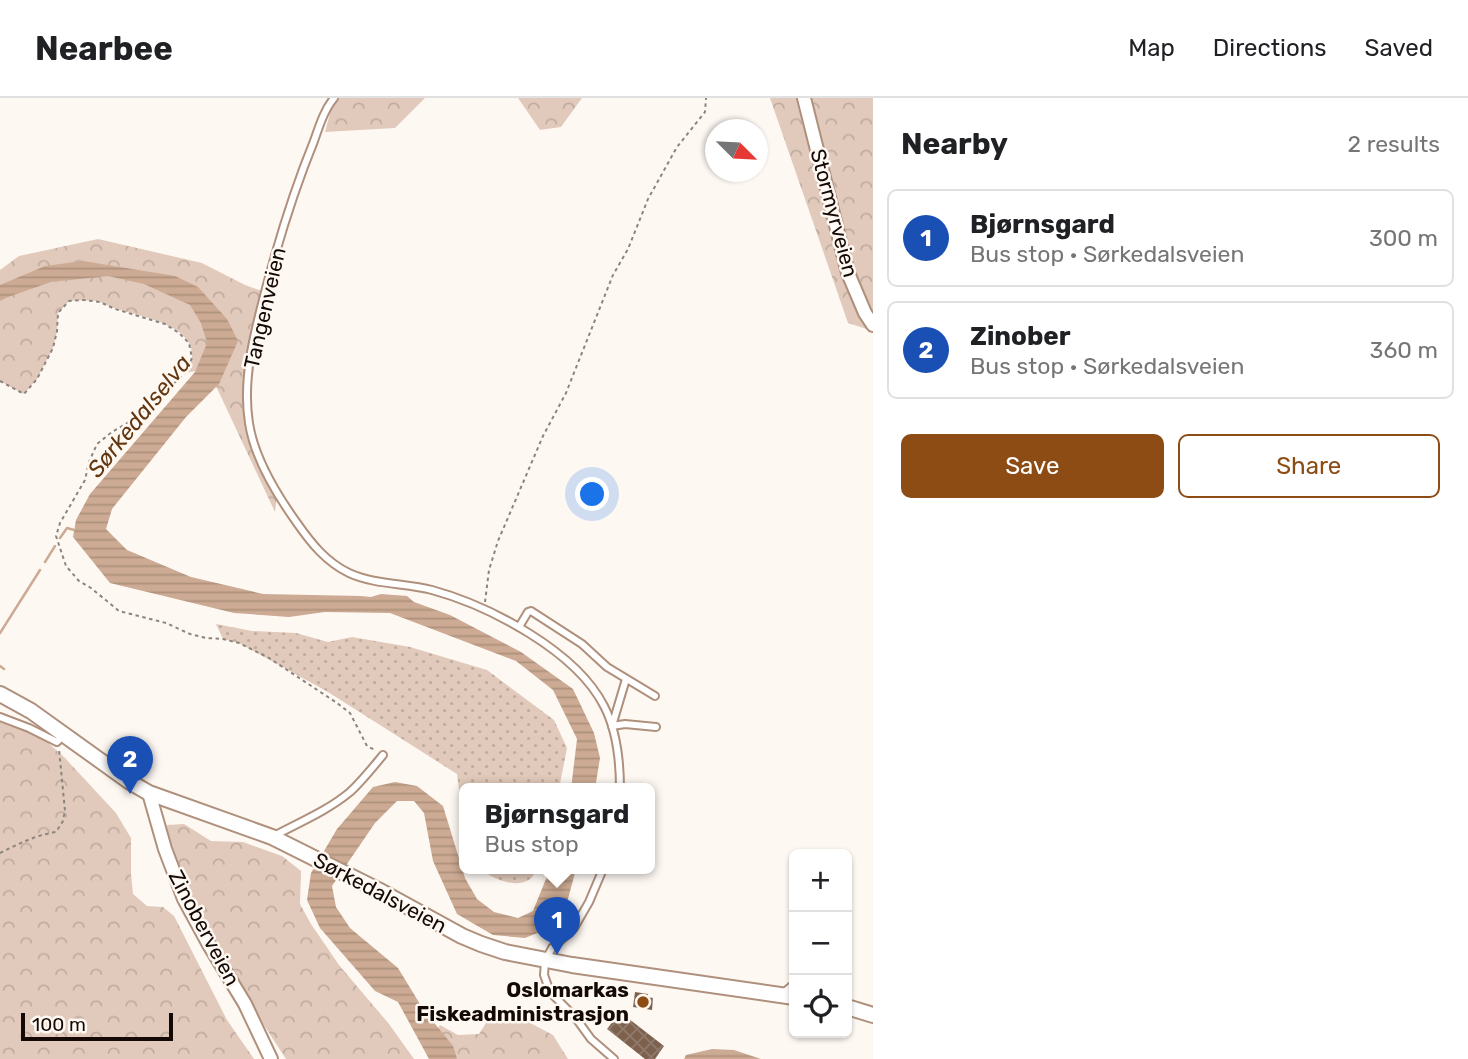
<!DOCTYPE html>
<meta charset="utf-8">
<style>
:root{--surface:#fff;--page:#f2f2f2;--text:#202124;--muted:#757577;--line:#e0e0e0;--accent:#8c4c14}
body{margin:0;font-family:Rubik,sans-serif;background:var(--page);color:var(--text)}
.controls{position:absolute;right:21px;bottom:21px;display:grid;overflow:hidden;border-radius:10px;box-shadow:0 2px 5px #0004}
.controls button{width:63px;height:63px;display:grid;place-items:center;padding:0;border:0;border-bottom:2px solid var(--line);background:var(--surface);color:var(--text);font:35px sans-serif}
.compass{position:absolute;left:705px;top:21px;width:63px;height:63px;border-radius:50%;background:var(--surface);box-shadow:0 2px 5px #0004;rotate:114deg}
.scale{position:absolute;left:21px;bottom:18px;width:152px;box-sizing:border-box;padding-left:7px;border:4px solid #140904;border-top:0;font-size:19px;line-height:24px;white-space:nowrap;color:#140904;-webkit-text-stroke:5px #fef8f3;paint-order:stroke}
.you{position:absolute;left:593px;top:397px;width:24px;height:24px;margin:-18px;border:5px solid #fff;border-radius:50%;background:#1a73e8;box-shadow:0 0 0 10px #1a73e833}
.badge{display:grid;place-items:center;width:46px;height:46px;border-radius:50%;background:var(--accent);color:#fff;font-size:23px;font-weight:700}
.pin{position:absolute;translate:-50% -58px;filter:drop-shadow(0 2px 4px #0008)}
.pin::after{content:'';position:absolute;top:37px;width:24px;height:21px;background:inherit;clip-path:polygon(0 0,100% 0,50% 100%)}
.popup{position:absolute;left:459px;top:685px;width:196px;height:91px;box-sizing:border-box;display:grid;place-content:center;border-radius:10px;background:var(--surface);filter:drop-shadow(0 2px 5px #0005);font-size:23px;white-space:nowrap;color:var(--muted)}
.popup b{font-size:26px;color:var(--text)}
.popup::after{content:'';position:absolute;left:50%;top:100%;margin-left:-14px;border:14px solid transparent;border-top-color:var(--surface)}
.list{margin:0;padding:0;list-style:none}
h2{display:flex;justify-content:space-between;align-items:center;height:91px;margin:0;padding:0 28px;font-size:30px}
h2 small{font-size:23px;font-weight:400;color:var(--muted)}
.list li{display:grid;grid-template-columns:46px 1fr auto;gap:21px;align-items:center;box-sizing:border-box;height:98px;margin:0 14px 14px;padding:0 14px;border:2px solid var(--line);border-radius:10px}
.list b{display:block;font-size:26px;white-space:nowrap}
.list p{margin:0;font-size:23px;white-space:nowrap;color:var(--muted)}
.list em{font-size:23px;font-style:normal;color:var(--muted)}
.actions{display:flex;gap:14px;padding:21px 28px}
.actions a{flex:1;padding:16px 0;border:2px solid var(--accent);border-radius:10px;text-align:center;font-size:24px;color:var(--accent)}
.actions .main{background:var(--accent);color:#fff}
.icon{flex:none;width:38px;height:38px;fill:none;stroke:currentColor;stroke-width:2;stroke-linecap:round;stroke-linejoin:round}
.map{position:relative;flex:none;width:873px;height:961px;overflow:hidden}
header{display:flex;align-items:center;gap:42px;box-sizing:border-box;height:98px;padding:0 35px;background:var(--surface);border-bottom:2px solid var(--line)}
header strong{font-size:33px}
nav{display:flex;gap:38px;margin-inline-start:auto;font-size:24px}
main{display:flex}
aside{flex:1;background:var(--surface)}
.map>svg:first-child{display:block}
.grass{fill:url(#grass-dots)}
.forest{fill:url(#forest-crowns)}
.water{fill:url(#water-rules)}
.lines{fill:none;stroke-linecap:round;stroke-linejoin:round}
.stream{stroke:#ccaa93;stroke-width:2.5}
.building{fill:url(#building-cross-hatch)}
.service-casing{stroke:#af907c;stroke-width:10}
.minor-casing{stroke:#af907c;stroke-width:16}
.tertiary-casing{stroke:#af907c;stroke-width:18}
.path{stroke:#8c847f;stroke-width:2;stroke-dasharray:3.5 3.5;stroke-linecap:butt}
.service{stroke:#fff;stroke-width:6}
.minor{stroke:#fff;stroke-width:12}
.tertiary{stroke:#fff;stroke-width:14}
.poi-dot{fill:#8c4c14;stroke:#fef8f3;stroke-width:2.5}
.labels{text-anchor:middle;stroke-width:5;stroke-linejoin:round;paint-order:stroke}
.street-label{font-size:21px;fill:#140904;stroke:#fef8f3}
.poi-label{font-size:21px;font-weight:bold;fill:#140904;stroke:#fef8f3;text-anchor:end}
.water-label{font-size:23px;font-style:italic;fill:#633610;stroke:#fef8f3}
</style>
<header>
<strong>Nearbee</strong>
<nav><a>Map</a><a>Directions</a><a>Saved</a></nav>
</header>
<main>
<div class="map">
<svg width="873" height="961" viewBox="0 0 873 961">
<defs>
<pattern id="grass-dots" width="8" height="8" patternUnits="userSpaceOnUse" patternTransform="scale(1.75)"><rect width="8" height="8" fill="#e1cabb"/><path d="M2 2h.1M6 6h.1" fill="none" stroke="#c0ac9f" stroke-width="1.8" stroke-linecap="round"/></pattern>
<pattern id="forest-crowns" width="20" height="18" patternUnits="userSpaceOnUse" patternTransform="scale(1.75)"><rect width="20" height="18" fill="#e1cabb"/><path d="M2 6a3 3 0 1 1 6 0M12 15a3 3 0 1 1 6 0" fill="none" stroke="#c0ac9f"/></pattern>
<pattern id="water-rules" width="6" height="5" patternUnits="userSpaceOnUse" patternTransform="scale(1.75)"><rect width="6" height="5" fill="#ccaa93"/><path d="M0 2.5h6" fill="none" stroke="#ae917d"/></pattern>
<pattern id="building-cross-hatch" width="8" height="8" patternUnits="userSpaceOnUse" patternTransform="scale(1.75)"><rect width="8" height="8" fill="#7d614d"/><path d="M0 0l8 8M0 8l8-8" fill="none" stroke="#8f7a6c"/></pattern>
</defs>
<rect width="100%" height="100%" fill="#fef8f3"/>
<!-- grass -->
<g class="grass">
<path d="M216 526 252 533 296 535 328 544 352 539 410 549 487 572 554 622 567 650 559 691H464V730L457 676 328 594 239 545 223 541Z"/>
<path d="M480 771H537C536 773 532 780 530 781 515 791 494 781 480 771Z"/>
</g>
<!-- forest -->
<g class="forest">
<path d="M334 0H425L395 30 325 34Z"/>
<path d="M518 0H582L561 29 540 32Z"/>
<path d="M770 0H873V233L848 225Z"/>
<path d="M98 141 202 165 245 187 262 193 251 231 243 294 247 329 277 398 275 414 208 271 185 275C187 270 192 264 192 259 195 227 139 218 117 211 110 209 104 205 97 203 87 202 78 202 69 203L58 215 57 233 53 250 37 281 24 296 0 283V172L19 158Z"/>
<path d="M0 622 26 625 64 659 116 715 131 740V776L133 796 147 808 163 809 174 818 227 922 254 961H0Z"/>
<path d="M184 726 211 743 243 744 282 758 301 773 300 806 311 826 339 867 389 926 414 961H286L202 832 168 753 167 727Z"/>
<path d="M491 917 519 919 553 937 568 961H457L434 937 440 927 458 937 479 936Z"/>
</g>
<!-- water -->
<g class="water">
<path d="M83 163 175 178 198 189 227 221 238 243 219 286 186 319 112 411 106 431 127 452 191 479 263 496 361 498 371 499 381 496 407 498 414 504 450 517 521 554 573 591 594 635 600 660 595 691H571L577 641 553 592 516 563 390 515 325 514 289 519 234 515 110 485 73 439 76 422 90 396 195 274 207 245 201 225 190 207 144 186 108 178 51 184 8 199 0 203V187L45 168Z"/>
<path d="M395 684 417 688 443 708 465 780 477 801 494 814 518 820 533 813 550 771H576L565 812 557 827 525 840 493 837 457 816 433 763 424 715 414 703H397L375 725 332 788 336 809 350 830 398 870 423 911 453 948 457 961H429L398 904 375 893 320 830 307 802 311 775 337 731 373 689Z"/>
<path d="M712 951 734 952 761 961H684L686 957Z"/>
</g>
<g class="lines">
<!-- stream -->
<g class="stream">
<path d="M60 440 67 430 74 432"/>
<path d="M45 464 55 448"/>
<path d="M0 535 40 472"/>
<path d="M0 568 4 571"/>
</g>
</g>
<!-- building -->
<g class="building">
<path d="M635 894 648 896 647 899 653 900 652 912 633 909Z"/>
<path d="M620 914 664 948 655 961H645L607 931Z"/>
</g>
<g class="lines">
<!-- service casing -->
<g class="service-casing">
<g id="service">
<path d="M334 0C324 12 319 29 314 43 294 92 278 144 265 194 254 236 242 282 249 325 254 359 277 397 297 425 311 445 326 464 349 475 375 487 405 485 432 492 490 508 576 553 604 608 617 633 620 664 620 691"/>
<path d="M519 529 528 514 531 513 582 546 607 569 655 598"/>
<path d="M626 581 612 628 625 626 656 629"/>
<path d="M0 619 29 630 57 644 63 638"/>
<path d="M274 738C300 724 327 713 350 694 362 683 373 669 383 657"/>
<path d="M603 771 589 804 574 830 552 850 545 863 544 877 550 894 575 919 591 941 614 961"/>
<path d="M782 896 794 886"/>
</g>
</g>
<!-- minor casing -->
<g class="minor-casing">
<g id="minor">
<path d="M804 0 848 175 865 215 873 227"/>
<path d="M149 695 165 751 184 801 208 845 245 906 271 961"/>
</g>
</g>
<!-- tertiary casing -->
<g class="tertiary-casing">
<g id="tertiary">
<path d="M0 596 31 613 130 684 149 695 272 739 378 792 462 838 481 846 505 854 572 867 794 899"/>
<path d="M847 909 873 917"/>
</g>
</g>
<!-- path -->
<g class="path">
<path d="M0 283 24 296 37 281 53 250 57 233 58 215 69 203 84 202 100 204 115 211 165 226 179 235 189 245 192 260 185 275 139 318 112 334 97 346 89 364 85 382 60 425 56 438 66 468 79 483 91 490 119 513 166 525 190 536 206 540 223 541 239 545 269 560 337 605 350 615 367 648 375 652"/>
<path d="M485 504 489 472 498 443 543 338 566 295 613 177 628 151 648 101 677 49 705 14 706 0"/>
<path d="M0 755C18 746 36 737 56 734L63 723 65 713 59 651"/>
</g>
<!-- service -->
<use href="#service" class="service"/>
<!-- minor -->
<use href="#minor" class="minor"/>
<!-- tertiary -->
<use href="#tertiary" class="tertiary"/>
</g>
<!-- markers -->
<circle class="poi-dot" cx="643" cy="904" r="7"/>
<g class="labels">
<!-- street labels -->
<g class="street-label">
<text transform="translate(834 115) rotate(75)" y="7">Stormyrveien</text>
<text transform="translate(265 210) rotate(-77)" y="7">Tangenveien</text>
<text transform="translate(380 795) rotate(28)" y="7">Sørkedalsveien</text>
<text transform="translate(204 830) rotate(62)" y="7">Zinoberveien</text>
</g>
<!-- poi labels -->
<g class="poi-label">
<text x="629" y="899">Oslomarkas<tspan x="629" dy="24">Fiskeadministrasjon</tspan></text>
</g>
<!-- water labels -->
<g class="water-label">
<text transform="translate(139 318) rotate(-51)" y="8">Sørkedalselva</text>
</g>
</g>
</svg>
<div class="controls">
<button>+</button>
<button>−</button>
<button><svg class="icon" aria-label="locate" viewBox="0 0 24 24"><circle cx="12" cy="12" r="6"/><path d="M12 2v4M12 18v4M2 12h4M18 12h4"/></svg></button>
</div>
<svg class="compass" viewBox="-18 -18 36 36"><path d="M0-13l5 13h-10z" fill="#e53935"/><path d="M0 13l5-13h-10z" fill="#757577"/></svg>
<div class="scale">100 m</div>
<div class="you"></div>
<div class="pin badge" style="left:557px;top:857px;background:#1a4fb4">1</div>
<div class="popup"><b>Bjørnsgard</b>Bus stop</div>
<div class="pin badge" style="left:130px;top:696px;background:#1a4fb4">2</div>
</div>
<aside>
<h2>Nearby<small>2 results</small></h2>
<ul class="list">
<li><span class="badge" style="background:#1a4fb4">1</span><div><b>Bjørnsgard</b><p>Bus stop · Sørkedalsveien</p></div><em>300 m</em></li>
<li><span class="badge" style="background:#1a4fb4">2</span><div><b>Zinober</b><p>Bus stop · Sørkedalsveien</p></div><em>360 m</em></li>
</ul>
<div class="actions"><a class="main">Save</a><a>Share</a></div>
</aside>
</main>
